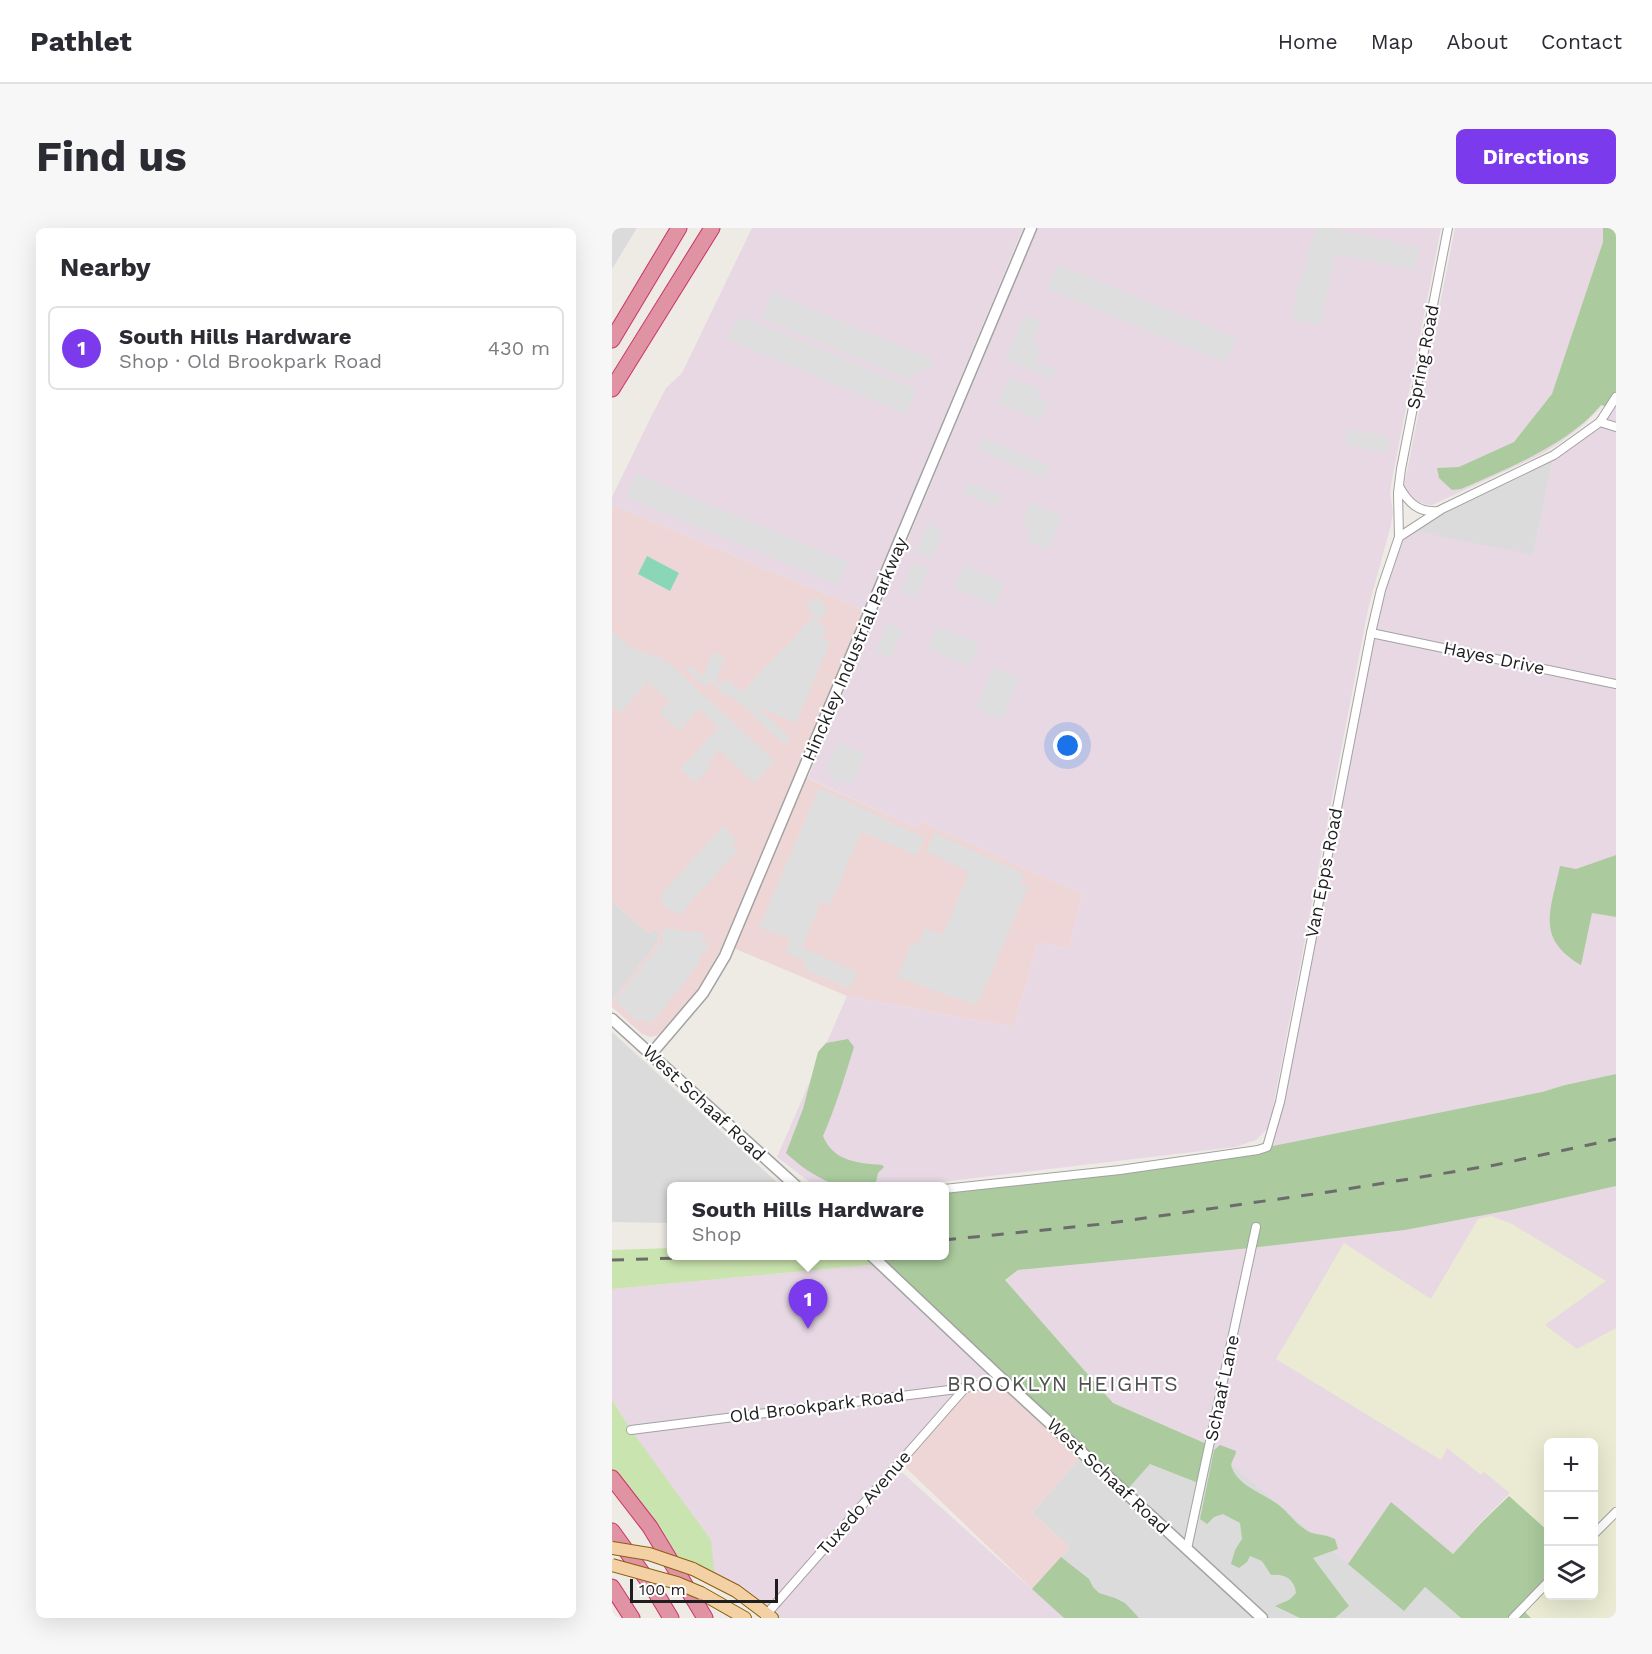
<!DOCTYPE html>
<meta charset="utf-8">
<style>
:root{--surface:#fff;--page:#f7f7f7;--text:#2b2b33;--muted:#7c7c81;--line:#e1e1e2;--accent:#7c3aed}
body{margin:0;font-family:"Work Sans",sans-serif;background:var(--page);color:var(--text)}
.controls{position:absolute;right:18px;bottom:18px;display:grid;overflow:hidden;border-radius:9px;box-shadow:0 6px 24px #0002}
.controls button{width:54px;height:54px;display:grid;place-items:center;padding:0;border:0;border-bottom:2px solid var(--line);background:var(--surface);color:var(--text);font:30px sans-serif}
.scale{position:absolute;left:18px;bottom:15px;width:148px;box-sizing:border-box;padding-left:6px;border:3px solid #1e1e1e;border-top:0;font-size:16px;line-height:21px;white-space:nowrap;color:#1e1e1e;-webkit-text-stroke:4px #fff;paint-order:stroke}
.you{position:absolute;left:456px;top:518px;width:21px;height:21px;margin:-15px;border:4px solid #fff;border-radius:50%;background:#1a73e8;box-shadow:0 0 0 9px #1a73e833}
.badge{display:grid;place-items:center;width:39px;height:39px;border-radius:50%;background:var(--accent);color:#fff;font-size:20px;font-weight:700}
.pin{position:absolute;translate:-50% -50px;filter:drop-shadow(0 2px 3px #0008)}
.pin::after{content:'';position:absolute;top:32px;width:21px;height:18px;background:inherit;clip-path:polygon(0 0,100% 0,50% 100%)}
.popup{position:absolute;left:55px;top:954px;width:282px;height:78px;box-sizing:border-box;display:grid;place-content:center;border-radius:9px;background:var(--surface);filter:drop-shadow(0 2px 4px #0005);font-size:20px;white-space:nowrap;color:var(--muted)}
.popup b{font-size:22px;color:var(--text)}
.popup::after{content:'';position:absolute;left:50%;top:100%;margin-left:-12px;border:12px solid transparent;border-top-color:var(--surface)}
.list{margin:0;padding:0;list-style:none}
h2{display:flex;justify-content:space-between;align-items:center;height:78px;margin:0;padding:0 24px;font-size:26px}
h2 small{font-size:20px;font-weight:400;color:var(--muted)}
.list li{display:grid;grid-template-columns:39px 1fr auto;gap:18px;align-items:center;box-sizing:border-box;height:84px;margin:0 12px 12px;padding:0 12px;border:2px solid var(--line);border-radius:9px}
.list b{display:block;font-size:22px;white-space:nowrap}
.list p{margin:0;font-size:20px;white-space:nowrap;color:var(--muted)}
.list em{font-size:20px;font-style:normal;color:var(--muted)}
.icon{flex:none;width:33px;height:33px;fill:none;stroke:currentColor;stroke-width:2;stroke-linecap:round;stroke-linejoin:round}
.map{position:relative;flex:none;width:1004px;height:1390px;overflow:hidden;border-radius:9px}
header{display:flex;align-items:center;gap:36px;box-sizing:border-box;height:84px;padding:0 30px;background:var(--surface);border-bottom:2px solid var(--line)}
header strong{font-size:28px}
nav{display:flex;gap:33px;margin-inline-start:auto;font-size:21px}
.intro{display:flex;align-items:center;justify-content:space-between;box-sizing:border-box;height:144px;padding:0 36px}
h1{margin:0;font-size:42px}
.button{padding:15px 27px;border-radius:9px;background:var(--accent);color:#fff;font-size:21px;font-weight:700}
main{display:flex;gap:36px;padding:0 36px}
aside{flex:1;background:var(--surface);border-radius:9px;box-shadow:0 6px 24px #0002}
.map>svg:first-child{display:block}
.residential{fill:#dcdbdb}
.commercial{fill:#eed6d6}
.industrial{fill:#e7d8e4}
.farmland{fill:#eaebd2}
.grass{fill:#cae4af}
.forest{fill:#abca9d}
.pitch{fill:#8ad7b8}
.parking{fill:#dedede}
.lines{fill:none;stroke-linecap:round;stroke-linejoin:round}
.minor-casing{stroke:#a2a2a2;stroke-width:10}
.tertiary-casing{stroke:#a2a2a2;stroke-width:13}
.primary-casing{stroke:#8b5f0d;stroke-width:14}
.motorway-casing{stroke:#cb336a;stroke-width:17}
.minor{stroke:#fff;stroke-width:8}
.tertiary{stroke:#fff;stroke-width:10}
.primary{stroke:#f4d0a5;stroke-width:12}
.motorway{stroke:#df93a3;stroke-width:15}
.rail{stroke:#6c6c6c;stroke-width:3;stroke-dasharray:12 12;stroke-linecap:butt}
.primary-bridge-casing{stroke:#8b5f0d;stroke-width:14;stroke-linecap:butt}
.primary-bridge{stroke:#f4d0a5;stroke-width:12}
.labels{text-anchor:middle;stroke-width:4.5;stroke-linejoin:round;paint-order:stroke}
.street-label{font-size:18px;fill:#1e1e1e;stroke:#fff}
.quarter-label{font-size:21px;letter-spacing:1.5px;fill:#515151;stroke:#fff}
</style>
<header>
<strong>Pathlet</strong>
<nav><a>Home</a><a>Map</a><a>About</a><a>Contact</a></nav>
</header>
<div class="intro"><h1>Find us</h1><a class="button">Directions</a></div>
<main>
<aside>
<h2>Nearby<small></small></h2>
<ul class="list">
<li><span class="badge">1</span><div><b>South Hills Hardware</b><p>Shop · Old Brookpark Road</p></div><em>430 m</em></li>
</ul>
</aside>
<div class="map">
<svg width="1004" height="1390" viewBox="0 0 1004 1390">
<rect width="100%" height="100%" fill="#eeebe5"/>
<!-- residential -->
<g class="residential">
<path d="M0 0H25L0 41Z"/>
<path d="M942 227 921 328 796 302Z"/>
<path d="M0 673 36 705 44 702 47 706 46 713 0 773Z"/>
<path d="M0 804 147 938 169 958H59V995L0 994Z"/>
<path d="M597 1217 792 1382 813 1359 849 1390H452L420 1361 458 1319 420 1285 471 1226 538 1236Z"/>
</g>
<!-- commercial -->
<g class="commercial">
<path d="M0 277 252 382 184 545 304 600 308 593 470 666 457 721 426 714 402 799 235 768 112 716 89 757 71 781 46 807 38 809 30 806 0 779V773L46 713 47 706 44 702 36 705 0 673Z"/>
<path d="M391 1152 471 1226 420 1285 458 1319 420 1361 288 1234 353 1160Z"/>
</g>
<!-- industrial -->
<g class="industrial">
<path d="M140 0H411L252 382 0 277V269L39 189 54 160 70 145Z"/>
<path d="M426 0H829L779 257 778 266 781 284 779 297 756 381 659 890 655 901 644 912 623 919 295 958H203L165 929 235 768 402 799 426 714 457 721 470 666 308 593 304 600 196 550Z"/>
<path d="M843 0H1004L991 15 941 165 992 176 970 198 949 214 928 227 818 278 802 272 792 259Z"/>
<path d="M1004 169V627L964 641 956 680 1004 689V846L953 857 930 864 655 919 759 405 780 326 796 302 921 327 942 227 988 194Z"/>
<path d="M1004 958V1176L936 1214V1227L868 1295 841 1326 779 1275 736 1336 597 1217 501 1175 393 1052 406 1042 639 1020 793 1002 899 982Z"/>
<path d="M269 1036 391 1152 353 1160 284 1239 452 1390H160L103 1352 19 1202 0 1172V1061Z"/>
</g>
<!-- farmland -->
<path class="farmland" d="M879 988 900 996 994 1053 933 1097 965 1121 1004 1100V1390H919L910 1381 936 1354V1368H981V1214H936V1303L897 1268 899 1266 872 1244 869 1247 835 1220 829 1232 664 1131 732 1015 819 1071 866 991Z"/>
<!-- grass -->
<g class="grass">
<path d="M59 1020V1028H260L269 1036 0 1061V1022Z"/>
<path d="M0 1172 19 1202 99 1312 103 1352 69 1336 0 1250Z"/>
</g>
<!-- forest -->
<g class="forest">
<path d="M991 0H1004V169L997 179 989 177C956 217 896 240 849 261L840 262 827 250 825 240 847 239 902 214 940 166 991 14Z"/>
<path d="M1004 627V689L980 685 969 737C923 710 939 682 948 638L964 641Z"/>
<path d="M236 811 242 819C233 848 223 881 211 908 221 933 245 935 270 937L272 939 266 945 264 954C231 969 198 947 174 925L191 881 206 824 214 815Z"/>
<path d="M1004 846V958L899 982 793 1002 639 1020 406 1042 393 1052 501 1175 597 1217 589 1256 538 1236 513 1264 260 1028H332L333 961 508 942 655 919 930 864 953 857Z"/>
<path d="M608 1217 624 1223C624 1229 617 1235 620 1240 627 1258 650 1265 664 1275 676 1283 686 1300 700 1305 708 1307 715 1307 723 1311L726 1321 701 1330 737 1378 723 1390H688L663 1378 677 1372 684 1365C683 1351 672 1345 659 1347L650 1333 638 1328 635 1334 627 1340 619 1336 623 1322 630 1311 628 1295 611 1286 602 1289 595 1296 588 1291 602 1222Z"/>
<path d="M897 1268 936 1303V1354L910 1381 919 1390H849L813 1359 792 1383 736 1336 779 1274 841 1326 869 1295Z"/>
<path d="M449 1329 477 1351 481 1359 487 1365 503 1370 513 1375 527 1390H452L420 1361Z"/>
</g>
<!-- pitch -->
<path class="pitch" d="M35 328 67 345 58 363 26 346Z"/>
<!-- parking -->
<g class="parking">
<path d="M704 0H717L809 20 806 27 803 42 723 26 709 97 680 92 687 53 690 52 699 12 702 8Z"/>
<path d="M445 36 624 110 613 135 435 61Z"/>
<path d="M160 64 322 132 318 141 304 144 300 153 149 90Z"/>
<path d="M412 87 429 94 420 116 429 120 423 134 446 143 438 150 393 131Z"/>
<path d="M133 89 304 161 294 186 115 111 120 99Z"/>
<path d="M397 149 428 161 425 169 437 174 429 192 386 175Z"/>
<path d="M735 201 772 208 778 214 776 222 775 225 733 217Z"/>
<path d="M371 209 437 237 431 250 366 222Z"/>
<path d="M24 246 236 334 226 357 14 269Z"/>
<path d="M357 254 390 268 385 279 352 266Z"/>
<path d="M419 275 450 288 436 322 414 313 419 301 410 297Z"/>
<path d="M316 296 332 303 320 331 304 324Z"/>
<path d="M301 335 316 342 304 370 288 363Z"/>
<path d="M352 337 393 355 383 378 342 360Z"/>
<path d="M204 368 214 378V386L205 393 216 402 209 410 218 414 184 495 145 479 179 510 173 517 120 468 117 467 115 469 98 453 93 459 74 442 75 436 91 448 101 424 113 429 104 454 109 457 114 451 130 464 202 388 193 379Z"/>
<path d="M275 395 291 402 279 430 263 424Z"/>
<path d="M325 399 367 415 357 439 316 421Z"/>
<path d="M0 403 19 420 47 429 58 436 163 533 142 555 107 522 96 535 99 538 84 555 68 541 106 499 87 481 67 503 47 484 57 473 36 454 8 485 0 478Z"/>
<path d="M381 439 407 450 391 491 371 486V483L364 480Z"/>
<path d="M226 514 253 526 240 556 232 552 230 556 219 552 221 547 213 544Z"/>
<path d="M207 560 313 610 304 627 249 604 218 677 209 673 191 718V720L245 744 238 761 192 742 194 734 173 725 179 711 147 699Z"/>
<path d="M111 598 124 611 120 616 126 622 67 687 47 675 52 671 48 667Z"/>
<path d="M323 605 412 646 408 655 416 659 367 774 363 777 285 749 300 714 307 716 313 700 331 707 357 644 314 623Z"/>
<path d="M51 700 91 705 90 713 97 715 93 726H89L86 737 39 796 31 791 26 794 3 773 50 713Z"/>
</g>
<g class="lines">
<!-- minor casing -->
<g class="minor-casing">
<g id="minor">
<path d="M988 194 1004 199"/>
<path d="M787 258C796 275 807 285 826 283"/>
<path d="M787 309 786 265 789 241 836 0"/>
<path d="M759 405 1004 456"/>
<path d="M332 961 508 942 646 922 655 919 668 874 759 405 769 362 787 309 830 281 942 227 988 194 1004 169"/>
<path d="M19 1202 353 1160 391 1152"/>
<path d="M981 1307 1004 1284"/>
<path d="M575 1321 644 999"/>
<path d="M153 1388 353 1160"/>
<path d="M901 1390 936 1354"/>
</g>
</g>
<!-- tertiary casing -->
<g class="tertiary-casing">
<g id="tertiary">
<path d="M0 791 184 958"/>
<path d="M39 826 91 765 113 728 419 0"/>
<path d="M260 1028 391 1152 650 1390"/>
</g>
</g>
<!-- primary casing -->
<g class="primary-casing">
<g id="primary">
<path d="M81 1341 124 1363 160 1390"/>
<path d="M89 1365 133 1390"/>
</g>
</g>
<!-- motorway casing -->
<g class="motorway-casing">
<g id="motorway">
<path d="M0 112 67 0"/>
<path d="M0 161 100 0"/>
<path d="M0 1250 38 1299 93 1390"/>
<path d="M0 1303 41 1360 59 1390"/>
<path d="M0 1359 20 1390"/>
</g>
</g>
<!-- minor -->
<use href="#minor" class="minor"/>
<!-- tertiary -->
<use href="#tertiary" class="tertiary"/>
<!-- primary -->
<use href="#primary" class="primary"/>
<!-- motorway -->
<use href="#motorway" class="motorway"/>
<!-- rail -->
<g class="rail">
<path d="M332 1012 491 996 723 963 883 937 1004 911"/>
<path d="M0 1032 139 1028"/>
</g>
<!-- primary-bridge casing -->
<g class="primary-bridge-casing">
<g id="primary-bridge">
<path d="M0 1320 37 1326 81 1341"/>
<path d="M0 1337 65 1355 89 1365"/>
</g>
</g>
<!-- primary-bridge -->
<use href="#primary-bridge" class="primary-bridge"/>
</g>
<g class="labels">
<!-- street labels -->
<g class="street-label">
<text transform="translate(811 129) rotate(-79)" y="6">Spring Road</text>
<text transform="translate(243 421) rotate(-67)" y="6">Hinckley Industrial Parkway</text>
<text transform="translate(882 430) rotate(12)" y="6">Hayes Drive</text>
<text transform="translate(712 645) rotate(-79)" y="6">Van Epps Road</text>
<text transform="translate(92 875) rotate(43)" y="6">West Schaaf Road</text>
<text transform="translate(610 1160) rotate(-78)" y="6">Schaaf Lane</text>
<text transform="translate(205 1178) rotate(-7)" y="6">Old Brookpark Road</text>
<text transform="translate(496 1248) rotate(43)" y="6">West Schaaf Road</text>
<text transform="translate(252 1275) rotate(-49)" y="6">Tuxedo Avenue</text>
</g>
<!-- quarter labels -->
<g class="quarter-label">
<text x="451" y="1163">BROOKLYN HEIGHTS</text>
</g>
</g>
</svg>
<div class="controls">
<button>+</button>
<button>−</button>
<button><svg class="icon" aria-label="layers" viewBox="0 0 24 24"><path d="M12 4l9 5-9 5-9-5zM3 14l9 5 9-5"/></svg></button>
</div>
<div class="scale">100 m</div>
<div class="you"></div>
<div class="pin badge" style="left:196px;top:1101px">1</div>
<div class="popup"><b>South Hills Hardware</b>Shop</div>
</div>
</main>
